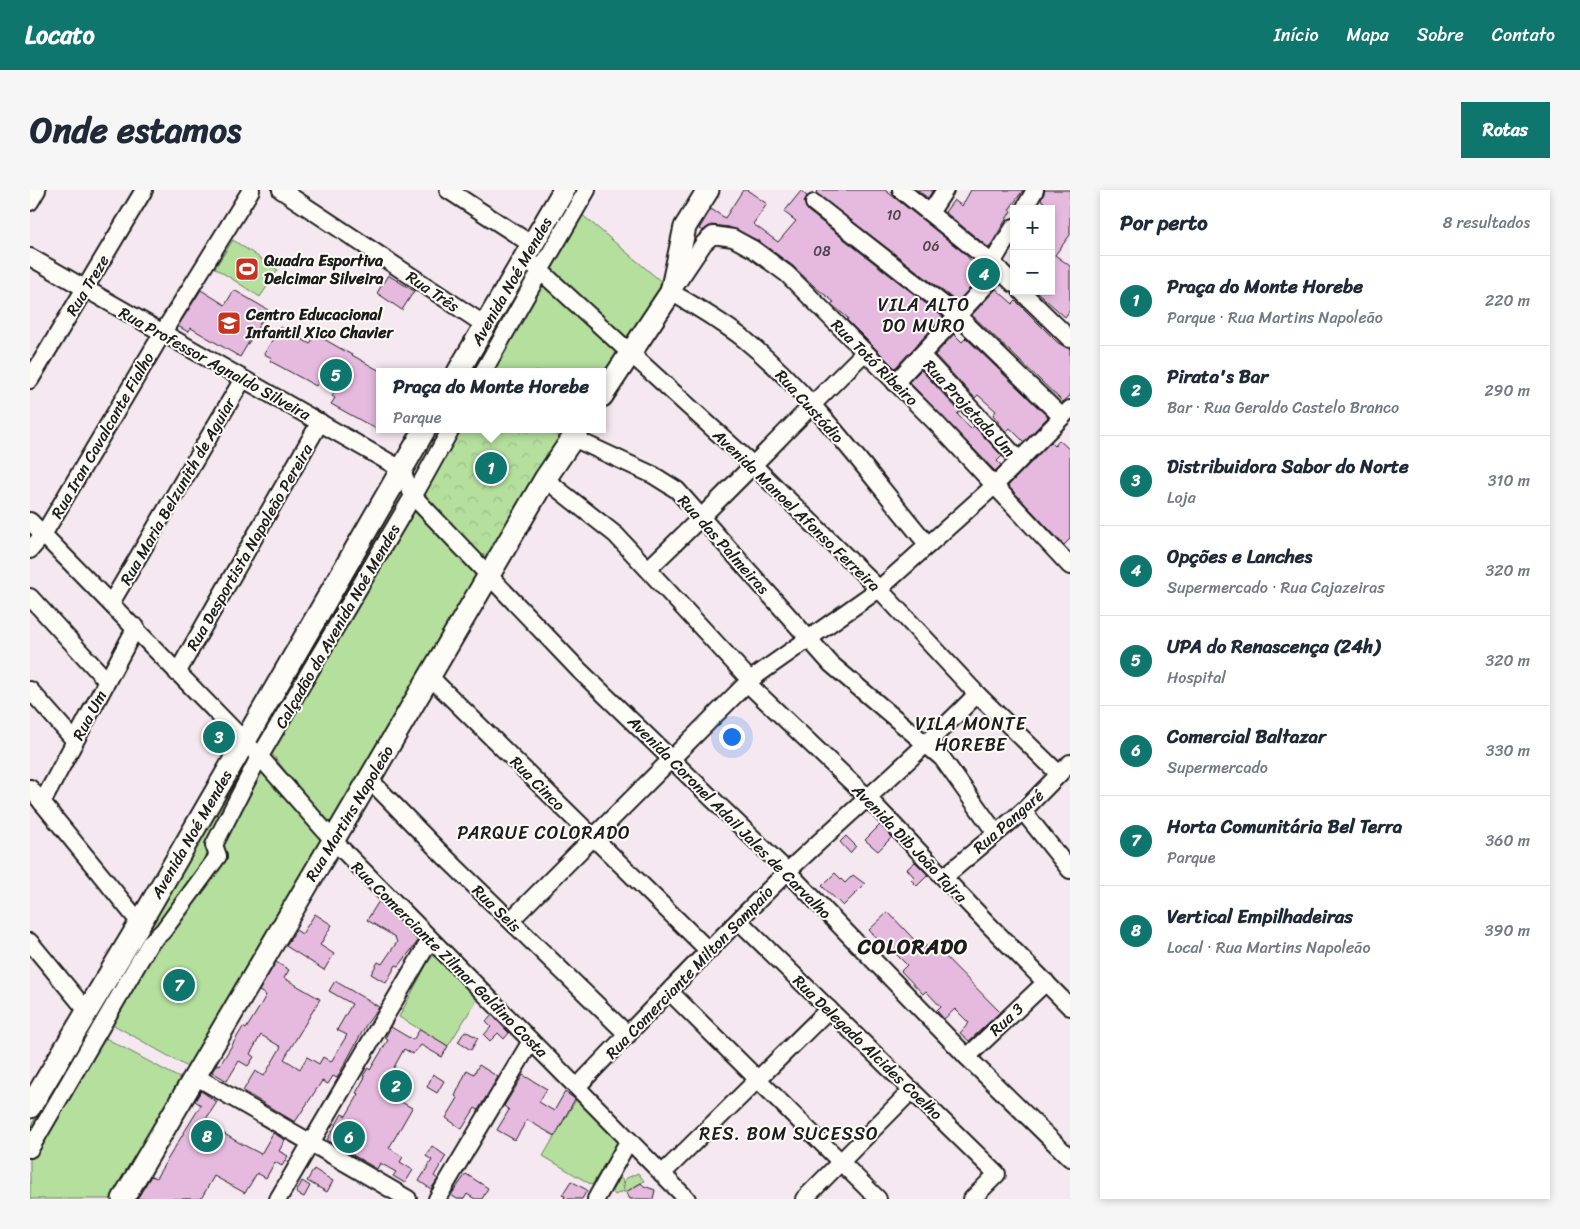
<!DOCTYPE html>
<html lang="pt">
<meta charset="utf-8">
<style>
:root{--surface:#fff;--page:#f6f6f7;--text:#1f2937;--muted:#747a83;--line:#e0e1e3;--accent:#0f766e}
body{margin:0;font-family:Sriracha,sans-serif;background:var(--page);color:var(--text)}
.controls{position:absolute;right:15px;top:15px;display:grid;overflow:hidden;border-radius:0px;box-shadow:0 2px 8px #0003}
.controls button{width:45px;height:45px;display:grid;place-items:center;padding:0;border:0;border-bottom:1px solid var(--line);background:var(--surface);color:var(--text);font:25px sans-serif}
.you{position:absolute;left:701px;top:546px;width:18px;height:18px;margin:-12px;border:4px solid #fff;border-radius:50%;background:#1a73e8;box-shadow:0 0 0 8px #1a73e833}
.badge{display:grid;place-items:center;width:32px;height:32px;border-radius:50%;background:var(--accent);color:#fff;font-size:16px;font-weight:700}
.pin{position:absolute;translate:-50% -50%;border:2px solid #fff;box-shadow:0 1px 5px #0006}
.popup{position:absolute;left:346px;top:178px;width:230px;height:65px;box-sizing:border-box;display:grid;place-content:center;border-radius:0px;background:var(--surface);filter:drop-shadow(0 1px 4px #0005);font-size:16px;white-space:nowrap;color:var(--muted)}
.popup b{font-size:19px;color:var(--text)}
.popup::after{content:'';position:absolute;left:50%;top:100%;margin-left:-10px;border:10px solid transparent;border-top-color:var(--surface)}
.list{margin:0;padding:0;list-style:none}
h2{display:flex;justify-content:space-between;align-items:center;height:65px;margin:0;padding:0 20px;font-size:21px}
h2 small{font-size:16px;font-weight:400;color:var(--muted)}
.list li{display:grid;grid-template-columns:32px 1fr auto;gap:15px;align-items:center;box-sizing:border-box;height:90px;padding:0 20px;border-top:1px solid var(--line)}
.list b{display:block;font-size:19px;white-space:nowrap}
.list p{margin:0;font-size:16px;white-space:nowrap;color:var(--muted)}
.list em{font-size:16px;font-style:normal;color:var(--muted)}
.map{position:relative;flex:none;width:1040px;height:1009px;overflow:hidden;border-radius:0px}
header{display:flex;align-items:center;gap:30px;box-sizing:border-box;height:70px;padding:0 25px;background:var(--accent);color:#fff}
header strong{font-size:24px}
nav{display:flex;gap:28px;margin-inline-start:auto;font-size:18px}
.intro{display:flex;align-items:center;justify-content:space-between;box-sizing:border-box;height:120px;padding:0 30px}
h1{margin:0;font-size:35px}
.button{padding:12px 22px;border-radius:0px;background:var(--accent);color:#fff;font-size:18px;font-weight:700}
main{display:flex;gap:30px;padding:0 30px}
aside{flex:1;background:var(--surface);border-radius:0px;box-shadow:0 2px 8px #0003}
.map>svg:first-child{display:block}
.green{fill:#b4df9d;stroke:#687e5c}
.park{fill:url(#park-crowns);stroke:#687e5c}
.building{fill:#e6badf;stroke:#1c1c1c}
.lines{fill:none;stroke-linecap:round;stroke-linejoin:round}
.minor-casing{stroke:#1c1c1c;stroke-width:20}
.major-casing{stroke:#1c1c1c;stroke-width:25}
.minor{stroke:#fdfcf7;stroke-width:16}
.major{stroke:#fdfcf7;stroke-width:21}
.labels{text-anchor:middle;stroke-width:4;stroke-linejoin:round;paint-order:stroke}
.number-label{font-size:14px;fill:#4e444d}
.poi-label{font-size:16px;font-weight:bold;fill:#1c1c1c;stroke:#fdfcf7;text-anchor:start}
.street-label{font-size:16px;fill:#1c1c1c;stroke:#fdfcf7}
.neighbourhood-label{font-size:18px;letter-spacing:1px;fill:#1c1c1c;stroke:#fdfcf7}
.district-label{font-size:21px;font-weight:bold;letter-spacing:1px;fill:#1c1c1c;stroke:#fdfcf7}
</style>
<header>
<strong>Locato</strong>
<nav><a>Início</a><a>Mapa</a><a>Sobre</a><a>Contato</a></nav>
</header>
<div class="intro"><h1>Onde estamos</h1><a class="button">Rotas</a></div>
<main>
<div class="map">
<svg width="1040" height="1009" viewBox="0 0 1040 1009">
<defs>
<pattern id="park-crowns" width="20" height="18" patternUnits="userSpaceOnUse" patternTransform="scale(1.25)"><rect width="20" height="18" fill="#b4df9d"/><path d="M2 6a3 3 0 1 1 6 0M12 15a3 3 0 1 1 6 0" fill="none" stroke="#9abf87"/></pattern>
</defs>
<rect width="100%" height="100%" fill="#f6e8f0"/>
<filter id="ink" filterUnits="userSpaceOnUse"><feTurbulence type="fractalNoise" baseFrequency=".02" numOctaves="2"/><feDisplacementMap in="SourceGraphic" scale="10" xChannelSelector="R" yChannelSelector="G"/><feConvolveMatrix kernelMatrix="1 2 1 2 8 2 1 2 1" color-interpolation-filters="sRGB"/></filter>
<g filter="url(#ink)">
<!-- green -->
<g class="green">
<path d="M537 12 633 93 599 152 504 66Z"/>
<path d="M203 50 248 80 230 107 185 78Z"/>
<path d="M512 91 592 164 572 192V182H460Z"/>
<path d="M511 239H539L533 248Z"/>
<path d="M383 315 450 387 301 640 239 560Z"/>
<path d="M216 564 294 651 161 879 70 827Z"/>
<path d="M405 764 448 808 418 856 369 827 398 772Z"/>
<path d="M57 838 155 891 86 1009H0V937Z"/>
<path d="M547 908 591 947 562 995 513 966Z"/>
<path d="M608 983 614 991 596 1002H593L595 989Z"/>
<path d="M590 987 593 991 591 1002 585 1005 582 1001Z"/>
</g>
<!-- park -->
<path class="park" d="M428 239H511L533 248 456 374 391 307Z"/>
<!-- building -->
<g class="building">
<path d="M713 0H717L737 14 723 34 748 52 766 31 754 22 771 1 777 6 774 12 778 21 913 127 865 178 817 130 818 128 801 114 804 112 785 97 763 76 729 51 699 37 681 35 672 41 669 39 681 19 695 28Z"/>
<path d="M789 0H855L934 63 950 81 953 78 956 81 927 112 786 3Z"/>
<path d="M887 0H903L898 8Z"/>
<path d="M941 0H993L979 20 981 21 959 58 915 22 924 10 932 16Z"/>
<path d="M1015 0H1040V45L1025 65 1040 76V120L1035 127 1006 101H1021V19H1009L1014 12 1011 10Z"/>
<path d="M358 85 384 101 372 120 347 103Z"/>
<path d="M966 99 983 114 986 111 1028 153 1040 159V206L1033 212 942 125Z"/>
<path d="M171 100 195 115 204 100 238 120 210 167 161 138 158 142 148 136Z"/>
<path d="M250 137 280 154 285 144 350 181V241L301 214 305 208 302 206 308 194 292 185 286 196 240 171 242 168 234 164Z"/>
<path d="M924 144 932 152 936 148 938 150 1018 227 994 252 980 238 976 242 963 225 966 221 948 205 945 208 905 165Z"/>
<path d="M891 180 930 222 927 224 941 239 944 236 972 266 967 271 971 275 965 281 879 192Z"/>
<path d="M1029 250 1040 260V349L1034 355 978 296 1021 252 1025 256Z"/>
<path d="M850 635 862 647 848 661 835 650Z"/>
<path d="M816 646 826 656 820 663 810 652Z"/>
<path d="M885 672 898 685 887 696 881 690 884 687 877 679Z"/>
<path d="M805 683 815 693 823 685 835 694 813 716 792 696Z"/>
<path d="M349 711 388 751 369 776 366 775 356 793 341 784 348 772 352 774 367 752 365 747 337 730Z"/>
<path d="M858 722 893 759 901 752 970 822 939 851 930 843 939 833 925 819 914 829 907 821 911 817 896 801 893 804 871 781 877 775 851 749 849 751 839 740Z"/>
<path d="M285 724 302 735 290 755 304 764 294 780 256 756 266 740 272 744Z"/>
<path d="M246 772 259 780 254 788 290 809 254 869 270 879 277 867 289 874 293 867 301 872 317 845 307 840 322 814 299 801 305 791 349 817 336 835 307 888 303 886 298 894 292 891 265 932 213 901 225 881 234 886 251 857 231 845 220 864 224 867 218 876 209 871 197 891 182 882 187 874 190 875 213 837 216 839 229 818 236 805 229 801Z"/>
<path d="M462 825 479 843 474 849 468 843 460 851 454 845 461 837 456 832Z"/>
<path d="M361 837 383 850 390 839 418 856 412 867 391 855 383 864 374 859 363 879 380 890 368 910 382 918 359 958 373 967 370 972 383 980 375 993 363 986 366 982 350 973 347 979 297 950 312 924 316 926 329 904 326 903 335 887 333 886 338 878 340 880 358 850 355 848Z"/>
<path d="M435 841 448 848 441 860 428 852Z"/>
<path d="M449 875 468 887 448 920 445 918 432 939 416 928 428 908 425 906 437 880 444 884Z"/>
<path d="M403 884 414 891 407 903 397 897Z"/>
<path d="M493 885 517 899 509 912 524 921 535 902 545 909 525 946 497 930 485 950 467 940 479 920 474 916Z"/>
<path d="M171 901 187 912 174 932 208 952 231 964 243 943 255 950 249 961 258 966 252 976 245 972 236 988 227 983 215 1003 184 986 171 1009H107L121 986 126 988 171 915 165 911Z"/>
<path d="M402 956 416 966 404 986 408 989 401 999 389 991 402 970 396 966Z"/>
<path d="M284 979 303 991 297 1002 277 991Z"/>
<path d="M436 984 458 998 452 1009H445L437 1004 434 1009H427L421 1005Z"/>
<path d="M272 991 280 996 274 1007 266 1003Z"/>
<path d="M541 991 557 1000 552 1009H534L535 1006 532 1005Z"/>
<path d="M611 993 614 996 625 1000 623 1009H600L596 1002Z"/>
</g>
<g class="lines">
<!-- minor casing -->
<g class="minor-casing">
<g id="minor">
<path d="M251 0 455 135"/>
<path d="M418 0 501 54"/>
<path d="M871 0 962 73 984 94"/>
<path d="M0 12 7 0"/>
<path d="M784 13 928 126 1032 227"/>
<path d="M994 19 1005 0"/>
<path d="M900 23 915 0"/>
<path d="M494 66 724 276 849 399 947 504 1029 584"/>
<path d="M0 67 371 279 383 306 549 480 758 682 937 867 1040 968"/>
<path d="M962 73 984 37"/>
<path d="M514 74 557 0"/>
<path d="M991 101 1040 149"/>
<path d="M891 165 989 270"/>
<path d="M453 182 508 85"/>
<path d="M0 190 114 0"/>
<path d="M865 193 970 80"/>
<path d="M543 248 623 285 647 300 801 474 912 568 965 642"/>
<path d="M515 289 586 345 720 490"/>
<path d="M387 300 421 239"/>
<path d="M0 331 230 567 302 649 657 1009"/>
<path d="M898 355C839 285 785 207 714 149 691 131 666 117 641 102L674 53 683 45 703 48 723 59 757 84 906 233 1040 376"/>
<path d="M0 360 13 345 132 144 221 0"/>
<path d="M618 379C692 309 762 234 835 162"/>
<path d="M0 407 77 491"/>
<path d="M81 413 213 189"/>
<path d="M147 483 290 232"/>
<path d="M400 487 679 761"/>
<path d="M717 493 837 607 959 735 1040 817"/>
<path d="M0 500 45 551"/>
<path d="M233 561 380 311"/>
<path d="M339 589 410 662 598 845"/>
<path d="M0 598 110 733"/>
<path d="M12 613 106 437"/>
<path d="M993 621 1040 680"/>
<path d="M914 687 993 621 1040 573"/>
<path d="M481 730 720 490 849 399 964 296 1040 219"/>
<path d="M709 731 967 984 942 1009"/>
<path d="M0 752 57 821"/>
<path d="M640 802 848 1009"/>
<path d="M937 867 1016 792"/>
<path d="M165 886 378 1009"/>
<path d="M547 897C617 824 687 750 759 680 821 621 887 566 947 504"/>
<path d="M0 959 120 753 133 741 188 666 184 655 226 573"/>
<path d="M632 984 799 819"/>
<path d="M248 1009 400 750"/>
<path d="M407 1009 501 851"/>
<path d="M566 1009 599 950"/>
<path d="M774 1009 882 900"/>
</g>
</g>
<!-- major casing -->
<g class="major-casing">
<g id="major">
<path d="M428 182 534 0"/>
<path d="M572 206 641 102 655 37 678 0"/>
<path d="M0 917 110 733 395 239"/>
<path d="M93 1009 459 385 515 289 549 239"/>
</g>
</g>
<!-- minor -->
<use href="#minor" class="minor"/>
<!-- major -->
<use href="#major" class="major"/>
</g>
</g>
<!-- icons -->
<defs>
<g id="stadium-square" transform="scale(1.25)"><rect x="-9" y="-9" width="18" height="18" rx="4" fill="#c8321e" stroke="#fdfcf7"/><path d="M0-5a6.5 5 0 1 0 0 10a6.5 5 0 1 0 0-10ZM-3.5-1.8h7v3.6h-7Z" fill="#fff"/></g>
<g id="school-square" transform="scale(1.25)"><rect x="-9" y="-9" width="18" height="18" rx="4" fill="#c8321e" stroke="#fdfcf7"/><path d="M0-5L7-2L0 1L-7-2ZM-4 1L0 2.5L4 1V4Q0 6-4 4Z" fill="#fff"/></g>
</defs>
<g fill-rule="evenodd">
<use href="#stadium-square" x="217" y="79"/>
<use href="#school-square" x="199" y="133"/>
</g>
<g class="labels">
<!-- number labels -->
<g class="number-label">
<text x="864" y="30">10</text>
<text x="901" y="61">06</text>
<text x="792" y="66">08</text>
</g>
<!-- poi labels -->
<g class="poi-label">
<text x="234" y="76">Quadra Esportiva<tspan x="234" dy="18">Delcimar Silveira</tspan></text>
<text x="216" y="130">Centro Educacional<tspan x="216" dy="18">Infantil Xico Chavier</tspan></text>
</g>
<!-- street labels -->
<g class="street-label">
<text transform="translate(481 91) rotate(-60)" y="6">Avenida Noé Mendes</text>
<text transform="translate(57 95) rotate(-59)" y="6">Rua Treze</text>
<text transform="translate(403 101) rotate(34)" y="6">Rua Três</text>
<text transform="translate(845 172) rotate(45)" y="6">Rua Totó Ribeiro</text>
<text transform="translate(185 173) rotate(29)" y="6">Rua Professor Agnaldo Silveira</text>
<text transform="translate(780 216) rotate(48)" y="6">Rua Custódio</text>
<text transform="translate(940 218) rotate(47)" y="6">Rua Projetada Um</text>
<text transform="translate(72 245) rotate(-60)" y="6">Rua Iran Cavalcante Fialho</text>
<text transform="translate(147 301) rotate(-60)" y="6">Rua Maria Belzunith de Aguiar</text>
<text transform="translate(767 320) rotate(44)" y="6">Avenida Manoel Afonso Ferreira</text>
<text transform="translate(694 354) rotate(48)" y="6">Rua das Palmeiras</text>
<text transform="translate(219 357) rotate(-60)" y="6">Rua Desportista Napoleão Pereira</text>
<text transform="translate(307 436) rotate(-60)" y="6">Calçadão da Avenida Noé Mendes</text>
<text transform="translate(59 525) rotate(-62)" y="6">Rua Um</text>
<text transform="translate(508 593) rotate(45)" y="6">Rua Cinco</text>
<text transform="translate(319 623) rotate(-59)" y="6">Rua Martins Napoleão</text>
<text transform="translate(700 627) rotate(45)" y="6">Avenida Coronel Adail Jales de Carvalho</text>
<text transform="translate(978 631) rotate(-41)" y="6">Rua Pangaré</text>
<text transform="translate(161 644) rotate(-60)" y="6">Avenida Noé Mendes</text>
<text transform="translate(880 653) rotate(46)" y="6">Avenida Dib João Tajra</text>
<text transform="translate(467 718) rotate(44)" y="6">Rua Seis</text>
<text transform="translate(420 769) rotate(45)" y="6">Rua Comerciante Zilmar Galdino Costa</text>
<text transform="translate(659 782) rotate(-46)" y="6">Rua Comerciante Milton Sampaio</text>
<text transform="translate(976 829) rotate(-43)" y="6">Rua 3</text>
<text transform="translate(838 857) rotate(44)" y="6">Rua Delegado Alcides Coelho</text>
</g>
<!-- neighbourhood labels -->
<g class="neighbourhood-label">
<text x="894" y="121">VILA ALTO<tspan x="894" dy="21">DO MURO</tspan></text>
<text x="941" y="540">VILA MONTE<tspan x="941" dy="21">HOREBE</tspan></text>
<text x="514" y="649">PARQUE COLORADO</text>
<text x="759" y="950">RES. BOM SUCESSO</text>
</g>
<!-- district labels -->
<g class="district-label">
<text x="883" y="764">COLORADO</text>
</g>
</g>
</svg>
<div class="controls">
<button>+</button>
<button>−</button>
</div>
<div class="you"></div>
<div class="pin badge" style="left:461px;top:278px">1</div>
<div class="popup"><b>Praça do Monte Horebe</b>Parque</div>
<div class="pin badge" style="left:366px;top:896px">2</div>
<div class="pin badge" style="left:189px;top:547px">3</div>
<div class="pin badge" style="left:954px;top:84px">4</div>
<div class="pin badge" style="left:306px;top:185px">5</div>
<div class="pin badge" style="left:319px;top:947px">6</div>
<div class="pin badge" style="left:149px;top:795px">7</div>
<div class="pin badge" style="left:177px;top:946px">8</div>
</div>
<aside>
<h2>Por perto<small>8 resultados</small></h2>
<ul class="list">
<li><span class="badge">1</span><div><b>Praça do Monte Horebe</b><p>Parque · Rua Martins Napoleão</p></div><em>220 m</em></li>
<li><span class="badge">2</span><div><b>Pirata's Bar</b><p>Bar · Rua Geraldo Castelo Branco</p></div><em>290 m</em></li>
<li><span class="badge">3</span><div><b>Distribuidora Sabor do Norte</b><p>Loja</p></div><em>310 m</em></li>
<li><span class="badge">4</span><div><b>Opções e Lanches</b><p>Supermercado · Rua Cajazeiras</p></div><em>320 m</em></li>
<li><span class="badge">5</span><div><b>UPA do Renascença (24h)</b><p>Hospital</p></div><em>320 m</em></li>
<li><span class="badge">6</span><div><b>Comercial Baltazar</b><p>Supermercado</p></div><em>330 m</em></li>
<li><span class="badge">7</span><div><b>Horta Comunitária Bel Terra</b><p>Parque</p></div><em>360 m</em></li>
<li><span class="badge">8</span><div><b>Vertical Empilhadeiras</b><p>Local · Rua Martins Napoleão</p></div><em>390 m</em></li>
</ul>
</aside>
</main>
